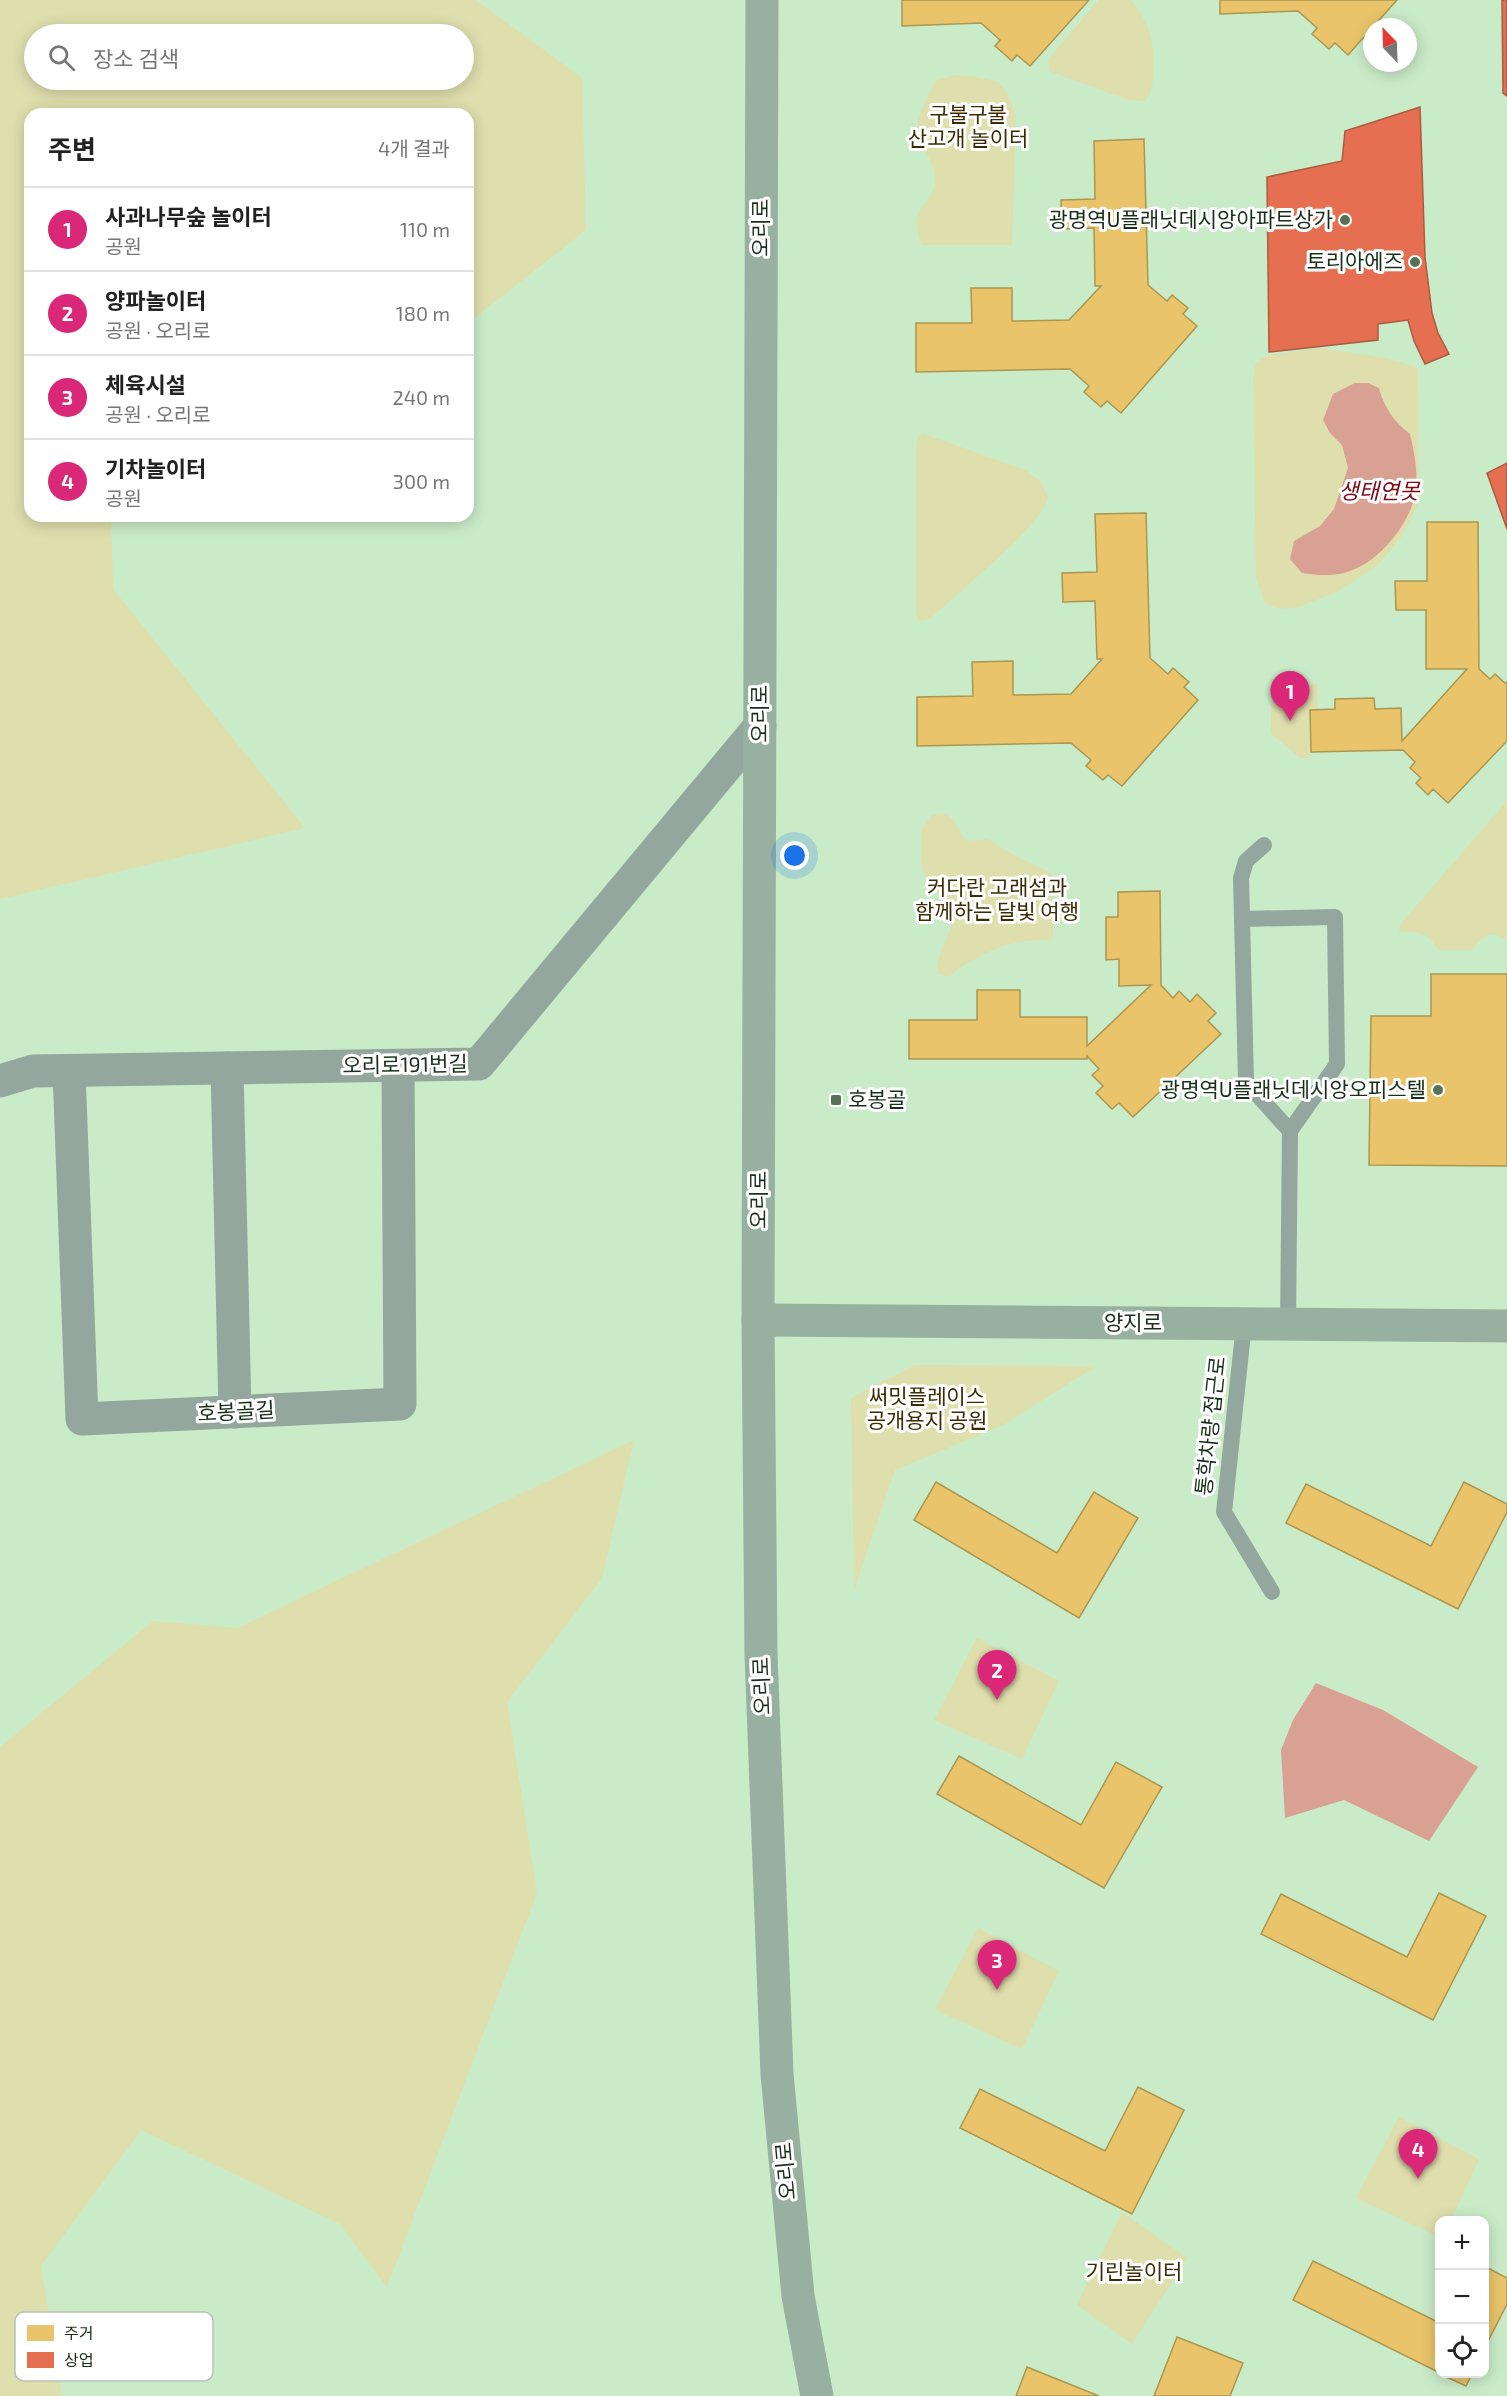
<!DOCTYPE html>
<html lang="ko">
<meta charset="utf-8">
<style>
:root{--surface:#fff;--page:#f6f6f6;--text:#222;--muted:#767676;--line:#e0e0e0;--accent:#db2777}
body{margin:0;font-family:"Exo 2","Noto Sans KR",sans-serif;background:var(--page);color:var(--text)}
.controls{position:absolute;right:18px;bottom:18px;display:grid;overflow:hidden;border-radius:12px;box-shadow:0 3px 15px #0003}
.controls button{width:54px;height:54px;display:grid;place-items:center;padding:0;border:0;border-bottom:2px solid var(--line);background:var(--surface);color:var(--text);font:30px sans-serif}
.compass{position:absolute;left:1363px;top:18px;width:54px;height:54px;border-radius:50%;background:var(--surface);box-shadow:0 3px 15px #0003;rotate:337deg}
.you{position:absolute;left:795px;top:856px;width:21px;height:21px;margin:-15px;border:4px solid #fff;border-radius:50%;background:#1a73e8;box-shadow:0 0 0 9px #1a73e833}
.badge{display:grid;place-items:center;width:39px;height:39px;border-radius:50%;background:var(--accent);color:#fff;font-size:20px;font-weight:700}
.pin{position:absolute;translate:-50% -50px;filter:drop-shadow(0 2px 3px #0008)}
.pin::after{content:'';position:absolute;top:32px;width:21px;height:18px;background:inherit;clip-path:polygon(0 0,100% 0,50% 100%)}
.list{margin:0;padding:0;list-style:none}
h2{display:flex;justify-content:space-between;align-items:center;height:78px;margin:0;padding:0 24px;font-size:26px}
h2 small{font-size:20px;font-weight:400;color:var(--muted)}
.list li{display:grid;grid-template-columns:39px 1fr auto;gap:18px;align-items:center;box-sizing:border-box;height:84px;padding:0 24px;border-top:2px solid var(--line)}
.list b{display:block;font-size:22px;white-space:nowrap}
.list p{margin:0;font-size:20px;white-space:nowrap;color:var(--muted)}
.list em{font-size:20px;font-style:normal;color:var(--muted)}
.icon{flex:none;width:33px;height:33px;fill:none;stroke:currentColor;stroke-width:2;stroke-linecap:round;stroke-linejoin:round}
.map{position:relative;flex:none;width:1507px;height:2396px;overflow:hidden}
.search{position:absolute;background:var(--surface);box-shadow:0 3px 15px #0003;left:24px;top:24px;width:450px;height:66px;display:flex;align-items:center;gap:15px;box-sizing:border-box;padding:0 21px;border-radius:33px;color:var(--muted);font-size:22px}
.panel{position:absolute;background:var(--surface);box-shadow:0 3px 15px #0003;left:24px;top:108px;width:450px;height:414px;border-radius:18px}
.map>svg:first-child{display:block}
.green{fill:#dfdead;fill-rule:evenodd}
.water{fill:#d9a193}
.homes{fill:#e9c46a;stroke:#aa9751;stroke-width:1.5}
.shops{fill:#e76f51;stroke:#a95c40;stroke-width:1.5}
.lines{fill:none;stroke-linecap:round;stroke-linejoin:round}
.lane{stroke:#93a79e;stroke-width:16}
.street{stroke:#93a79e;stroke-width:33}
.secondary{stroke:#97b0a0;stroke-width:33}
.poi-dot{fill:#567156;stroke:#fff;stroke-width:2}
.labels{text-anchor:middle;stroke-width:6;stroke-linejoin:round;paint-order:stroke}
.park-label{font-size:21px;fill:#3c2b03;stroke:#fff}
.poi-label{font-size:21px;fill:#182f18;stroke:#fff;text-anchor:end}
.street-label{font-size:21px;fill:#182f18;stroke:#fff}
.water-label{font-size:22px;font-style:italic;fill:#7f0917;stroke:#fff}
.key{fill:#fff;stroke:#bac1ba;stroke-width:1.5}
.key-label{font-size:16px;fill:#182f18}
</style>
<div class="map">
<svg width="1507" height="2396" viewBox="0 0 1507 2396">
<rect width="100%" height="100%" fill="#caebc8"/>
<!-- green -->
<g class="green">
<path d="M0 0H476L582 78 586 230 468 323V114H30V516H111L113 589 305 828 0 899ZM34 34H464V80H34Z"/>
<path d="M1099 0H1131C1140 11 1148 24 1151 38 1154 52 1157 93 1144 101L1128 100 1049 71 1048 59Z"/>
<path d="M954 75 972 76 998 82 1006 90 1016 116 1012 245H922C906 206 932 208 935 181 936 162 922 151 918 134 915 117 929 96 935 81Z"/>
<path d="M1323 348C1355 355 1388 354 1418 369L1419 502 1402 536 1377 566 1337 592 1298 607 1279 609 1265 603 1256 578 1253 378 1256 362 1269 355Z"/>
<path d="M924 434 1023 469 1041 481 1048 498C1044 523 954 596 931 618L922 621 918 620 916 615V448L918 436Z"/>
<path d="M1317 684 1318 709H1309L1310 758H1300L1271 733V704L1303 685Z"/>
<path d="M1507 801V940C1493 929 1480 937 1472 950H1438C1429 932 1417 931 1399 932L1400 925Z"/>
<path d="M944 814C958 819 957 831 967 841L988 839 1017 857 1050 872 1052 877 1053 935 1051 940C1043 941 1035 940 1026 941 997 945 971 959 948 977L939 974C932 959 953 935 952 917 952 898 934 893 927 879 919 864 922 844 922 828L932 815Z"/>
<path d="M915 1365 1097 1366 1003 1425 895 1470 854 1590 851 1398Z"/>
<path d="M634 1440 602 1578 507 1702 537 1893 387 2287 340 2224 141 2130 41 2266 62 2396H0V1747L153 1621 237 1628Z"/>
<path d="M977 1638 1059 1681 1022 1759 934 1720Z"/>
<path d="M978 1928 1059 1971 1022 2049 935 2010Z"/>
<path d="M1399 2117 1479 2159 1451 2220H1440L1439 2237 1356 2198Z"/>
<path d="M1122 2212 1187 2258 1132 2344 1077 2305Z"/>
</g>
<!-- water -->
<g class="water">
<path d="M1355 383H1368L1379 388C1384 407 1394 422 1410 434 1415 455 1420 482 1413 503 1402 534 1373 568 1339 574 1326 576 1315 575 1302 573L1290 559 1294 541 1320 526 1334 509 1348 468 1342 445 1330 433 1323 420 1333 394Z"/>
<path d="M1316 1683 1383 1710 1478 1767 1429 1841 1344 1800 1285 1818 1281 1750 1293 1720Z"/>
</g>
<!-- homes -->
<g class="homes">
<path d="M902 0H1089L1030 66 1017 55 1012 61 995 46 1000 40 981 23 902 26Z"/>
<path d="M1220 0H1397L1348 55 1335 43 1329 49 1312 34 1317 28 1298 11 1220 14Z"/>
<path d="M1144 139 1148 285 1167 301 1172 295 1188 308 1183 314 1197 326 1121 413 1107 401 1101 407 1084 392 1089 386 1070 369 916 372V323H972L971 288H1012V321L1069 320 1101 286H1095L1094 228 1062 229 1061 200 1095 199 1094 141Z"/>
<path d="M1146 513 1150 658 1168 674 1173 668 1189 682 1184 687 1198 700 1122 786 1108 775 1103 780 1086 766 1091 760 1071 743 917 746V697L973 696 972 662 1013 661V695L1071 694 1102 659H1097L1095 601 1063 602 1062 573 1097 572 1095 514Z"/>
<path d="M1427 522H1478L1479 669 1490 679 1495 674 1505 683 1507 682V741L1448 803 1433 789 1428 795 1416 783 1421 778 1410 768 1415 762 1403 750 1311 752 1310 710 1335 709V699L1374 698 1375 709 1401 708 1402 741 1467 669H1426V610H1396L1395 581H1427Z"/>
<path d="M1160 891 1161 985 1173 998 1179 991 1190 1002 1197 994 1216 1013 1208 1021 1221 1034 1133 1117 1119 1103 1112 1109 1096 1093 1103 1086 1092 1075 1099 1069 1087 1056V1059H909V1020H977V990H1020V1017H1087V1046L1151 985 1119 986V959L1106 960V917H1118V892Z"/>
<path d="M1431 974H1507V1166L1369 1165 1371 1016H1431Z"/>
<path d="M936 1482 1057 1553 1094 1492 1138 1518 1079 1618 914 1520Z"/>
<path d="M1464 1482 1507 1504V1512L1458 1609 1286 1523 1306 1484 1431 1546Z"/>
<path d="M959 1756 1081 1825 1116 1762 1162 1787 1104 1888 937 1794Z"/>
<path d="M1439 1893 1486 1916 1433 2020 1261 1934 1281 1894 1407 1957Z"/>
<path d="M1138 2087 1184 2110 1132 2214 960 2128 980 2089 1105 2151Z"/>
<path d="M1313 2261 1440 2323V2373L1293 2300Z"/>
<path d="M1484 2266 1507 2278V2304L1484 2349Z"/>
<path d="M1177 2337 1243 2363 1230 2396H1154Z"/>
<path d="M1027 2367 1099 2396H1016Z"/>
<path d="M1440 2374H1472L1466 2386Z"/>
</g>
<!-- shops -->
<g class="shops">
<path d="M1502 0H1507V96L1503 93Z"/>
<path d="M1420 107 1425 257 1432 313 1438 333 1449 354 1425 364 1414 341 1408 320 1378 324V340L1269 352 1267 177 1342 161 1345 131Z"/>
<path d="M1507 463V529L1487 473Z"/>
</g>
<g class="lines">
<!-- lane -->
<g class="lane">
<path d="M1264 845 1246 861 1241 878 1246 1082 1290 1131 1288 1324"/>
<path d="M1243 919 1335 917 1337 1064 1290 1131"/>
<path d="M1244 1324 1224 1512 1272 1592"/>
</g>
<!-- street -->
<g class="street">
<path d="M227 1068 235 1412"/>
<path d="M69 1071 82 1419 400 1404 398 1066"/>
<path d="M0 1081 33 1071 479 1064 760 726"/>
</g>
<!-- secondary -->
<g class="secondary">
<path d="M762 0 758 1320 761 1654 777 2074 798 2296 817 2396"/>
<path d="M758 1320 1507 1326"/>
</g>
</g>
<!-- markers -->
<g class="poi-dot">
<circle cx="1345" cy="220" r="6"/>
<circle cx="1415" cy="262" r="6"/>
<circle cx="1438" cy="1090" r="6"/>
<rect x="830" y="1094" width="12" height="12" rx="3"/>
</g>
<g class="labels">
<!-- park labels -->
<g class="park-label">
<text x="968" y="122">구불구불<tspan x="968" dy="24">산고개 놀이터</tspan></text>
<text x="997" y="895">커다란 고래섬과<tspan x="997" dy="24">함께하는 달빛 여행</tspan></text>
<text x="927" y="1404">써밋플레이스<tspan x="927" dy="24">공개용지 공원</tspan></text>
<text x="1134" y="2279">기린놀이터</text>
</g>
<!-- poi labels -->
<g class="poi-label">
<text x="1333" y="227">광명역U플래닛데시앙아파트상가</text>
<text x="1403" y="269">토리아에즈</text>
<text x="1426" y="1097">광명역U플래닛데시앙오피스텔</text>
<text x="848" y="1107" text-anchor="start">호봉골</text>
</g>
<!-- street labels -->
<g class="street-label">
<text transform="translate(761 228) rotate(-90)" y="7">오리로</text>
<text transform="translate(760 714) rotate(-90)" y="7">오리로</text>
<text transform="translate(405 1065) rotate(-1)" y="7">오리로191번길</text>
<text transform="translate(759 1200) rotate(-90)" y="7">오리로</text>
<text x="1133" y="1330">양지로</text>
<text transform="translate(236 1412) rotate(-3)" y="7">호봉골길</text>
<text transform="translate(1211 1426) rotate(-84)" y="7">통학차량 접근로</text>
<text transform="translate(762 1686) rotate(-92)" y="7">오리로</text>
<text transform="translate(786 2171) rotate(-95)" y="7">오리로</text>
</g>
<!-- water labels -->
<g class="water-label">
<text x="1379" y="499">생태연못</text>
</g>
</g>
<!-- legend -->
<rect x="15" y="2312" width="198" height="69" rx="9" class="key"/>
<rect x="27" y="2325" width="27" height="16" fill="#e9c46a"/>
<rect x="27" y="2352" width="27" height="16" fill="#e76f51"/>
<g class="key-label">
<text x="64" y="2339">주거</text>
<text x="64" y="2366">상업</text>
</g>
</svg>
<div class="controls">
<button>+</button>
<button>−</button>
<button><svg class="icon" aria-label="locate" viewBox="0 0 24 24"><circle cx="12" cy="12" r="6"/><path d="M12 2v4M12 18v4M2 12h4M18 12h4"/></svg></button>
</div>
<svg class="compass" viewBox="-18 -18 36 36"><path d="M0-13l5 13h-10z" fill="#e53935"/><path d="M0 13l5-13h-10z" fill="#767676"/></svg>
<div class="you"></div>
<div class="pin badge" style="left:1290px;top:721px">1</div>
<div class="pin badge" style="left:997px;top:1700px">2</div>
<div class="pin badge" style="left:997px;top:1990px">3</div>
<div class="pin badge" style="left:1418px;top:2179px">4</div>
<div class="search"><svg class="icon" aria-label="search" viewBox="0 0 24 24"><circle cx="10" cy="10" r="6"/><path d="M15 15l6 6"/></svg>장소 검색</div>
<section class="panel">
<h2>주변<small>4개 결과</small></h2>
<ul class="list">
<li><span class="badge">1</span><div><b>사과나무숲 놀이터</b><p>공원</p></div><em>110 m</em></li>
<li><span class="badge">2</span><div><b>양파놀이터</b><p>공원 · 오리로</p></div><em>180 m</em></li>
<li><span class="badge">3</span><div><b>체육시설</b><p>공원 · 오리로</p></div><em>240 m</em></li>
<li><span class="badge">4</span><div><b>기차놀이터</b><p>공원</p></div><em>300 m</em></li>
</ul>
</section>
</div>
